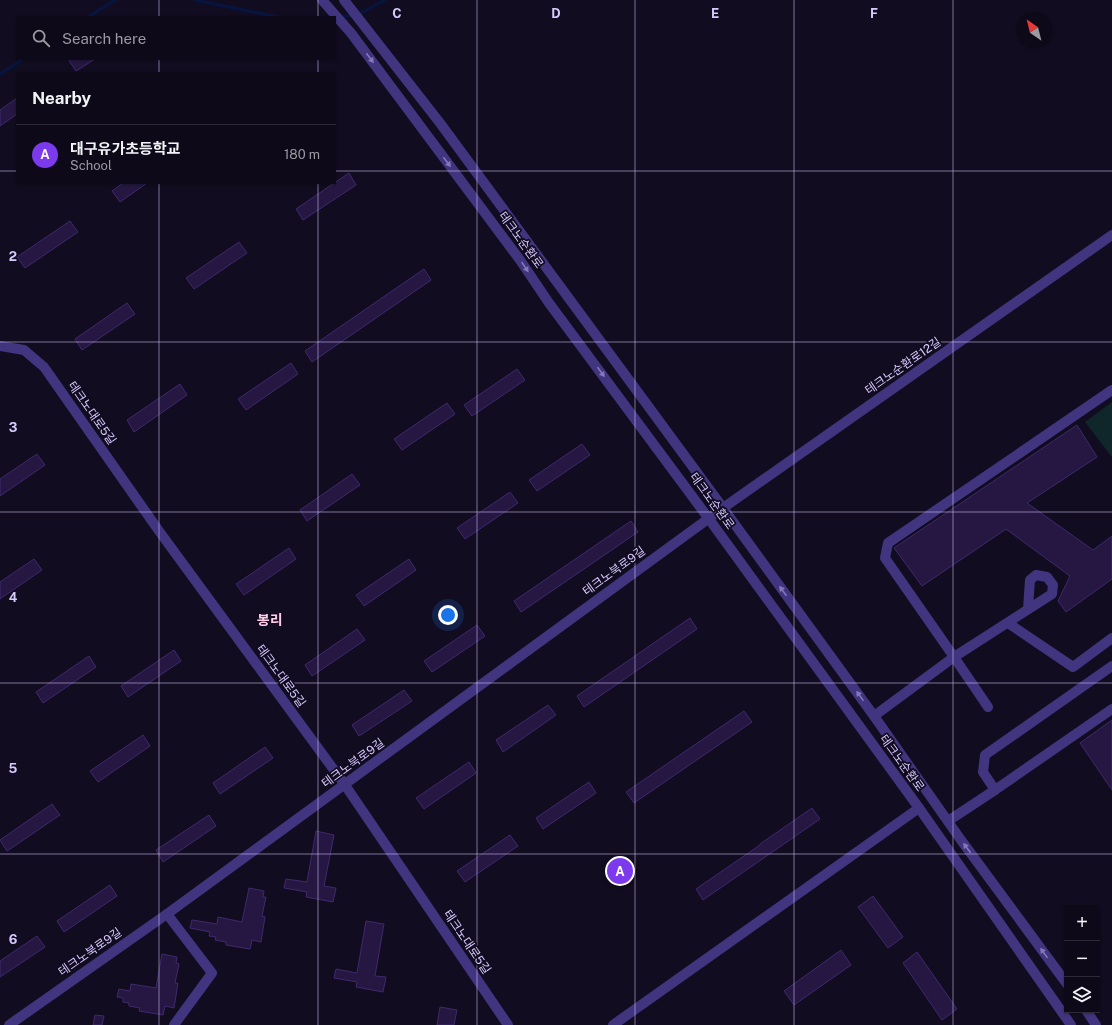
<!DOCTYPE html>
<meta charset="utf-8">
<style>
:root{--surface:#0e0918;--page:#1c1725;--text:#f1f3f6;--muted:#9b9aa2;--line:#2e2a37;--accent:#7c3aed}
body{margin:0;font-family:"Public Sans","Noto Sans KR",sans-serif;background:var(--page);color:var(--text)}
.controls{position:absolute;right:12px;bottom:12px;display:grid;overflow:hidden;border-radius:0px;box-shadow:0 1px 3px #0004}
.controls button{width:36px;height:36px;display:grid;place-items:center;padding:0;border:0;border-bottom:1px solid var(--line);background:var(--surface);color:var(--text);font:20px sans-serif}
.compass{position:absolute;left:1016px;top:12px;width:36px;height:36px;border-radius:50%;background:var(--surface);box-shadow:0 1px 3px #0004;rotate:325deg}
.you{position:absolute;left:448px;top:615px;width:14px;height:14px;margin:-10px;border:3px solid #fff;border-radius:50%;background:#1a73e8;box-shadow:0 0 0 6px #1a73e833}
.badge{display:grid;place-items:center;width:26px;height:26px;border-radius:50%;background:var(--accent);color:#fff;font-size:13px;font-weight:700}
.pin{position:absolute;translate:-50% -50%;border:2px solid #fff;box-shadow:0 1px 4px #0006}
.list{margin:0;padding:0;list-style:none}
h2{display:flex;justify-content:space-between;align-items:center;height:52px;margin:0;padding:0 16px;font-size:17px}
h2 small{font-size:13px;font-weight:400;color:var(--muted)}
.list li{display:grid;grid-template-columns:26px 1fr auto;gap:12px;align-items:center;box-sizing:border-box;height:60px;padding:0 16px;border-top:1px solid var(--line)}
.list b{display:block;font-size:15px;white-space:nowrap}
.list p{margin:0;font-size:13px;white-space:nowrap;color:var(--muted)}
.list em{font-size:13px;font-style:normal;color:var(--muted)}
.icon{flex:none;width:22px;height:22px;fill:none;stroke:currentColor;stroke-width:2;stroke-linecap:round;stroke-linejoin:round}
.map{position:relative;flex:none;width:1112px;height:1025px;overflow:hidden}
.search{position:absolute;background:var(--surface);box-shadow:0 1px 3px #0004;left:16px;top:16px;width:320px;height:44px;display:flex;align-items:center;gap:10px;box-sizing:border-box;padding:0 14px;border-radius:0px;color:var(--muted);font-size:15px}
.panel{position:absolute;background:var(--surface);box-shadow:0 1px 3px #0004;left:16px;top:72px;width:320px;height:112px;border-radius:0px}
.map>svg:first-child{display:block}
.green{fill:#0f272a}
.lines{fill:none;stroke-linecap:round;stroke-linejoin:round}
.stream{stroke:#07143d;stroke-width:3.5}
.building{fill:#251741;stroke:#3f296e}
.minor{stroke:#413580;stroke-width:10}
.oneway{fill:#8478b9}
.grid{fill:none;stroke:#d7caff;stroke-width:1;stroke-opacity:0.55}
.labels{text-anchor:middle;stroke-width:3.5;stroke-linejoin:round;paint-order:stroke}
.street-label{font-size:12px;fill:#d7caff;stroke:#120c20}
.quarter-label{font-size:14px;font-weight:bold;fill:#ffcce6;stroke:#120c20}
.grid-label{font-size:13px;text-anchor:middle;font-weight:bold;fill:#d7caff;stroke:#120c20;stroke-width:3.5;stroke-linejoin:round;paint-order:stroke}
</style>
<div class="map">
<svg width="1112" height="1025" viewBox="0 0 1112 1025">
<rect width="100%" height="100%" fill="#120c20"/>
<!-- green -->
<path class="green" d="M1112 402V457L1085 422Z"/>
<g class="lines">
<!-- stream -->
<g class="stream">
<path d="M195 0 278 17"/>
<path d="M88 17 115 0"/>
<path d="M340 17 361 13 385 0"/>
<path d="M0 74 23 59"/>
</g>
</g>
<!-- building -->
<g class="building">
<path d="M68 59H95L76 71Z"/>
<path d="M17 98V114L0 126V110Z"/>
<path d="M349 173 356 185 303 220 296 209Z"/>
<path d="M123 183H147L120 202 112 191Z"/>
<path d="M70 221 78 232 25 268 17 257Z"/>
<path d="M239 242 247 253 194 289 186 278Z"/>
<path d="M424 269 431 280 312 362 305 351Z"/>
<path d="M127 303 135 314 82 350 75 339Z"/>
<path d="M291 363 298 374 246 410 238 399Z"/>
<path d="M517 369 525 380 472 416 464 405Z"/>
<path d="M180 384 187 395 134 432 127 420Z"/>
<path d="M447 403 455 414 402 450 394 439Z"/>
<path d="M1077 425 1097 457 1027 503 1093 550 1112 536V579L1066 612 1058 601 1070 576 1006 529 922 586 894 548Z"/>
<path d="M582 444 590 455 537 491 529 480Z"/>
<path d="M37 454 45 465 0 496V479Z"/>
<path d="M352 474 360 485 307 521 300 510Z"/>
<path d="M510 492 518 503 465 539 457 528Z"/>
<path d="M631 521 638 532 521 612 514 601Z"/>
<path d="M289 548 296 559 244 595 236 584Z"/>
<path d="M34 559 42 570 0 599V582Z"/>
<path d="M409 559 416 570 364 606 356 595Z"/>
<path d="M690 618 697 629 584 707 577 696Z"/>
<path d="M477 625 485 636 432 672 424 661Z"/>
<path d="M357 629 365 640 312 676 305 665Z"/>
<path d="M174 650 181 661 128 697 121 686Z"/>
<path d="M89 656 96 667 43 703 36 692Z"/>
<path d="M404 690 412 701 359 736 352 725Z"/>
<path d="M548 705 556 715 503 752 496 740Z"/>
<path d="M744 711 752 722 634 803 626 792Z"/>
<path d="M1112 720V790L1080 743Z"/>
<path d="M143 735 150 746 98 782 90 771Z"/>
<path d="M265 747 273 758 220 794 213 783Z"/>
<path d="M469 762 476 773 424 809 416 798Z"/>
<path d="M589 782 596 793 543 829 536 818Z"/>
<path d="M52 804 60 815 7 851 0 840Z"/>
<path d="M812 808 820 819 703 900 696 889 760 845V844Z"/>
<path d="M209 815 216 826 163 862 156 850Z"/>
<path d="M316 831 334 835 324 886 336 888 333 902 306 897 307 892 284 888 286 879 307 882Z"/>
<path d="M510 835 518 846 465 882 457 871Z"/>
<path d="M110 885 117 896 64 932 57 921Z"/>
<path d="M249 888 264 891 263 897H266L262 916 265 917 261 942 252 940 250 949 226 945V942L215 940 216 937 209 936 210 932 190 928 192 920 217 924 218 917 242 922Z"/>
<path d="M873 896 903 937 888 948 858 907Z"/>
<path d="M366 921 384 924 375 976 386 977 383 992 356 987 357 982 334 978 336 969 357 973Z"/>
<path d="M37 936 45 947 0 977V961Z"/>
<path d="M841 950 851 965 794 1005 784 991Z"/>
<path d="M917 952 957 1009 942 1020 903 963Z"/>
<path d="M162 954 177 957 176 963 179 964 175 983H178L174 1008 165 1006 163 1015 139 1011 140 1008 129 1006V1003L123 1002V998L117 997 119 989 130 991 131 984 156 988Z"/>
<path d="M440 1007 457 1010 454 1025H437Z"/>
<path d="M95 1015 104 1016 102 1025H93Z"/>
</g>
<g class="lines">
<!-- minor -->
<g class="minor">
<path d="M322 0 351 33 520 260 549 303 709 519 919 808 1071 1025"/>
<path d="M344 0 440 123 723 508 874 716 961 840 1067 984"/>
<path d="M0 346 24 350 44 367 159 531 345 785 508 1025"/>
<path d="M1008 623 1073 667 1112 638"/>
<path d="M988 707 954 657 885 558 888 543 1112 390"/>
<path d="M874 716 954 657 1052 594 1053 585 1047 577 1036 575 1030 580 1028 609"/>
<path d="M995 790 983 772 985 755 1112 666"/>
<path d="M948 821 995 790 1112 709"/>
<path d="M167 914 212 973 174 1025"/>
<path d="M1086 1010 1096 1025"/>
<path d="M9 1025 167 914 723 508 1112 235"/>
<path d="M613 1025 919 808"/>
</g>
</g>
<!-- one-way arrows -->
<defs><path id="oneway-solid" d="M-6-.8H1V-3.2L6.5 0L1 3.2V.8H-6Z"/></defs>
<g class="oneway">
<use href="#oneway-solid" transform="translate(370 58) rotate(53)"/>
<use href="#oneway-solid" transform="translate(447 162) rotate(53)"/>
<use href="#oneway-solid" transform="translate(525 267) rotate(56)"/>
<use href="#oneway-solid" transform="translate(601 372) rotate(54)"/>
<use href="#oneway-solid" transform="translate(783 591) rotate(-126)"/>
<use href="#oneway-solid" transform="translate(860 696) rotate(-126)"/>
<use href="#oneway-solid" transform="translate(967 848) rotate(-127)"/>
<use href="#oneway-solid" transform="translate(1044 953) rotate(-126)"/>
</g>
<!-- grid -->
<path class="grid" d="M159 0V17M318 0V17M477 0V1025M635 0V1025M794 0V1025M953 0V1025M159 59V73M318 59V73M0 171H17M335 171H1112M159 183V1025M318 183V1025M0 342H1112M0 512H1112M0 683H1112M0 854H1112"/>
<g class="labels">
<!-- street labels -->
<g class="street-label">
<text transform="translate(521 240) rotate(54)" y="4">테크노순환로</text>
<text transform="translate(903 366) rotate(-35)" y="4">테크노순환로12길</text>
<text transform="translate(92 413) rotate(55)" y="4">테크노대로5길</text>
<text transform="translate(712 501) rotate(54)" y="4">테크노순환로</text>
<text transform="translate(614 571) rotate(-36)" y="4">테크노북로9길</text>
<text transform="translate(281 676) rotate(54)" y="4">테크노대로5길</text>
<text transform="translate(353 763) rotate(-36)" y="4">테크노북로9길</text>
<text transform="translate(902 763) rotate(54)" y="4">테크노순환로</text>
<text transform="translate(467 942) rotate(56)" y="4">테크노대로5길</text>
<text transform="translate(90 952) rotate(-35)" y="4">테크노북로9길</text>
</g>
<!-- quarter labels -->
<g class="quarter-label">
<text x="270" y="625">봉리</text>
</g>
</g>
<g class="grid-label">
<text x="397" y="18">C</text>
<text x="556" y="18">D</text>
<text x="715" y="18">E</text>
<text x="874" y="18">F</text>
<text x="13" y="261">2</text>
<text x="13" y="432">3</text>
<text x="13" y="602">4</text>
<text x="13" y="773">5</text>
<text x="13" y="944">6</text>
</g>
</svg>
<div class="controls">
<button>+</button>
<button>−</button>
<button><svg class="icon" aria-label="layers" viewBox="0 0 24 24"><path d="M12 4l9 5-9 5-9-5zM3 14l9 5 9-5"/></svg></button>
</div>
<svg class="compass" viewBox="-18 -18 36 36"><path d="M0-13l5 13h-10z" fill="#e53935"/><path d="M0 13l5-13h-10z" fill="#9b9aa2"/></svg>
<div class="you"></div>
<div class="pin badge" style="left:620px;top:871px">A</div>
<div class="search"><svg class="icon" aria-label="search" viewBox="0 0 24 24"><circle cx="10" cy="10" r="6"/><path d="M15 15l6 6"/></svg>Search here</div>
<section class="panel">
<h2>Nearby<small></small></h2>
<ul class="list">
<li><span class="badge">A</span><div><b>대구유가초등학교</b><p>School</p></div><em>180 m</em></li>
</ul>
</section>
</div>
